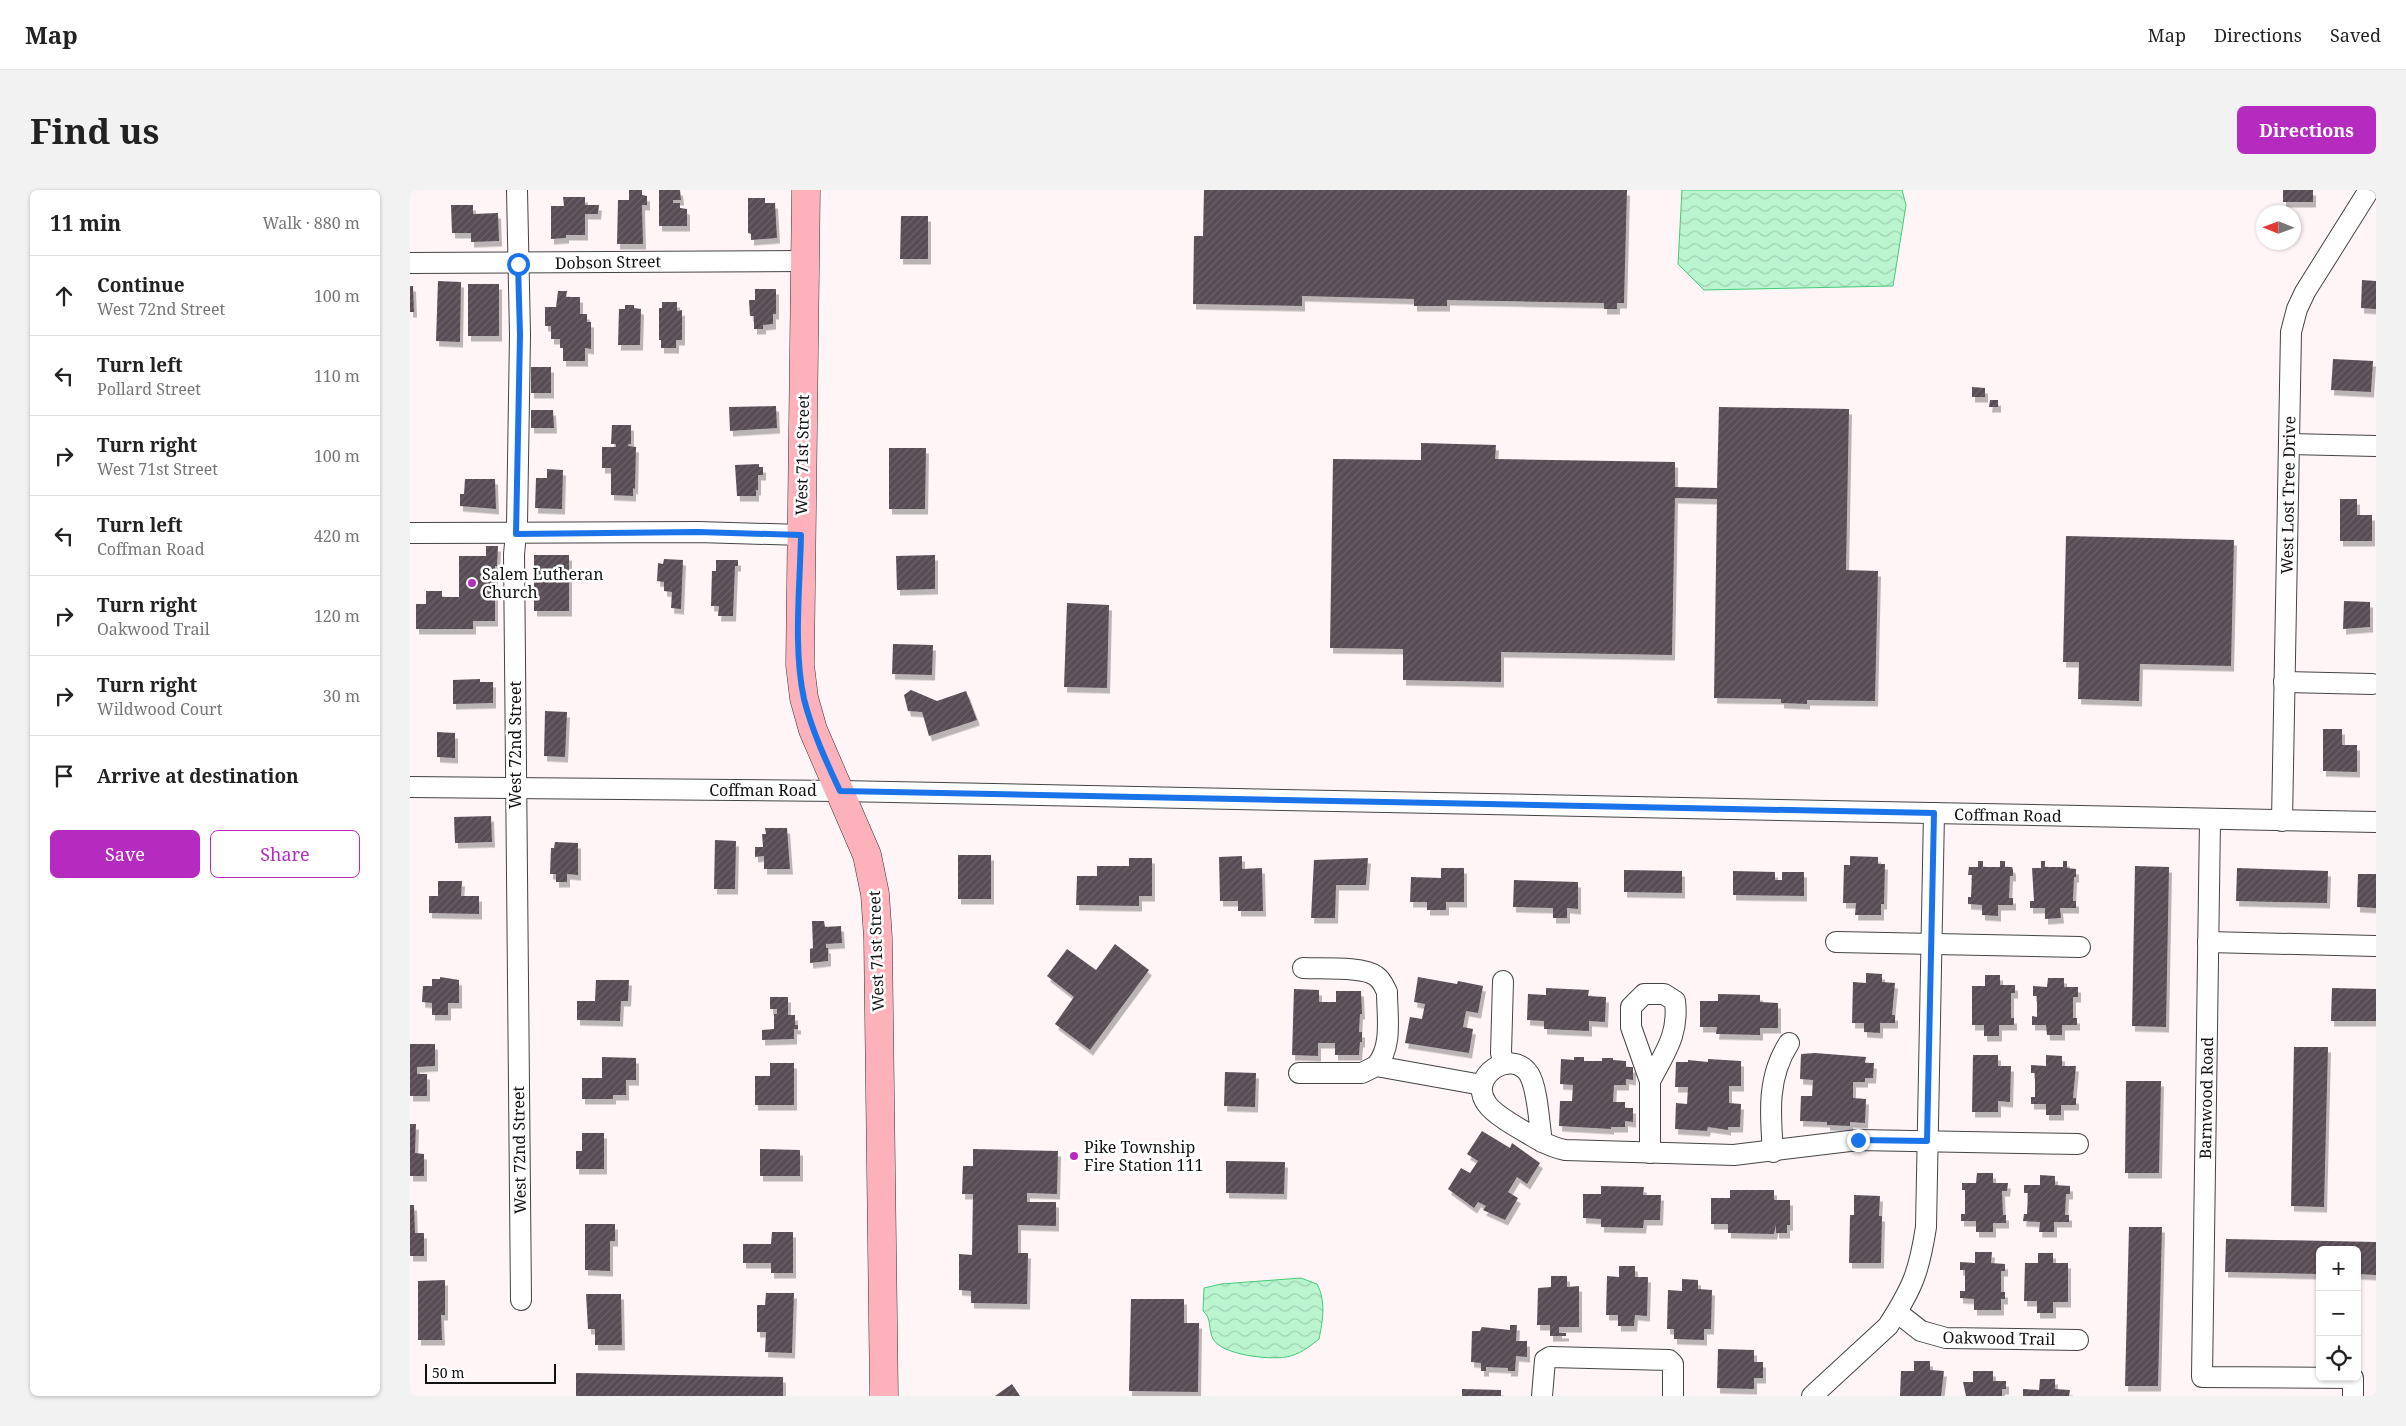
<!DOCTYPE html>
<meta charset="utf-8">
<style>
:root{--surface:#fff;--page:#f2f2f2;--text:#222;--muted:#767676;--line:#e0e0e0;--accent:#b62bbf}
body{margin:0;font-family:"Noto Serif",serif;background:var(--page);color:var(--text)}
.controls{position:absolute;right:15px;bottom:15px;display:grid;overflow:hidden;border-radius:8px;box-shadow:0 1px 4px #0004}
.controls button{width:45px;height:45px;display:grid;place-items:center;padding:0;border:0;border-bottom:1px solid var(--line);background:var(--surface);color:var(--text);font:25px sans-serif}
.compass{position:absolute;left:1846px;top:15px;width:45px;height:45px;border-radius:50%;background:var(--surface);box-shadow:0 1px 4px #0004;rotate:271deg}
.scale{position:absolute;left:15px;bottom:12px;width:131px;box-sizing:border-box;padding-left:5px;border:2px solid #111;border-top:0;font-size:14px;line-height:18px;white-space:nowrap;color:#111;-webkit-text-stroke:4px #fff;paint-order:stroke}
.stop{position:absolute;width:15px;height:15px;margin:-11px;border:4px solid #1a73e8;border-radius:50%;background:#fff}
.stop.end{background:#1a73e8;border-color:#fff;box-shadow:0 1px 5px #0008}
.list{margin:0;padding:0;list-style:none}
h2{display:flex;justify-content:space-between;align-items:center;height:65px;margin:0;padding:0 20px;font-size:21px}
h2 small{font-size:16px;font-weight:400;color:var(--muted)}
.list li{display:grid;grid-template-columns:32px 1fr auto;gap:15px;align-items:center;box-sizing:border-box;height:80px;padding:0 20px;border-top:1px solid var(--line)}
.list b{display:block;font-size:19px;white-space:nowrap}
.list p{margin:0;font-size:16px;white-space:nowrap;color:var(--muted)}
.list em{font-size:16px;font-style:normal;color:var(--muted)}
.actions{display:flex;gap:10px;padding:15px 20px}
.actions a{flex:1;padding:11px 0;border:1px solid var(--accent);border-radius:8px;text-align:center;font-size:18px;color:var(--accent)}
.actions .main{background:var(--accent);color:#fff}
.icon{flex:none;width:28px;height:28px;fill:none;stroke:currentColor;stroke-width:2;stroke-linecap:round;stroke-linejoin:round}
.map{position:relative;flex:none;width:1966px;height:1206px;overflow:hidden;border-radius:8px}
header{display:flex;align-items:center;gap:30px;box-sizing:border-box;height:70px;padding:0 25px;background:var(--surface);border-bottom:1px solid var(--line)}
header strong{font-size:24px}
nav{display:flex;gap:28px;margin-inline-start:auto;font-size:18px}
.intro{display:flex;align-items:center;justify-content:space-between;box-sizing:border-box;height:120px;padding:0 30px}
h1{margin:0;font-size:35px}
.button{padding:12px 22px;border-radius:8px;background:var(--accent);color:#fff;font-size:18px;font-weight:700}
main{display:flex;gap:30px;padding:0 30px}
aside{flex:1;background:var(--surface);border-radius:8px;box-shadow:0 1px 4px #0004}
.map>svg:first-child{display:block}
.water{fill:url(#water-waves);stroke:#43ca77}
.building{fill:url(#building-hatch);filter:url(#shadow)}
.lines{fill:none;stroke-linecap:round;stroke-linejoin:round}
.minor-casing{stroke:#444;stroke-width:22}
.secondary-casing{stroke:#333;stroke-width:29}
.minor{stroke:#fff;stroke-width:20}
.secondary{stroke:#fdb2bb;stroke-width:28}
.route{stroke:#1a73e8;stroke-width:6}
.poi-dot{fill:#b62bbf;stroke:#fff;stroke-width:2}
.labels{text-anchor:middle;stroke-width:5;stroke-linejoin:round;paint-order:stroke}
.street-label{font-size:16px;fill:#111;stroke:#fff}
.poi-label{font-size:16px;fill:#111;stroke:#fff;text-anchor:start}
</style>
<header>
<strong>Map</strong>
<nav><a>Map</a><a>Directions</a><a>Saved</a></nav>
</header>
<div class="intro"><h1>Find us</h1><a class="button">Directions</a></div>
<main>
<aside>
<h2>11 min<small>Walk · 880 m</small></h2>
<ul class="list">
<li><svg class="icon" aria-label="ahead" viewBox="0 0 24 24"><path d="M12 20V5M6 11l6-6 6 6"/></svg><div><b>Continue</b><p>West 72nd Street</p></div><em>100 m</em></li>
<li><svg class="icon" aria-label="left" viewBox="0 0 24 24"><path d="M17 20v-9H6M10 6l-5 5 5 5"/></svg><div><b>Turn left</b><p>Pollard Street</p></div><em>110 m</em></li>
<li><svg class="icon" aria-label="right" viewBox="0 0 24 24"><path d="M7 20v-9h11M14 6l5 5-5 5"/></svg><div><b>Turn right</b><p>West 71st Street</p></div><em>100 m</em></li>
<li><svg class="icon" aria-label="left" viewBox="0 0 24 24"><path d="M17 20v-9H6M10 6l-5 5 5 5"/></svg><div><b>Turn left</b><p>Coffman Road</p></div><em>420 m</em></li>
<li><svg class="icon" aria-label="right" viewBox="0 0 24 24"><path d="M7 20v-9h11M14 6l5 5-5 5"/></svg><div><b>Turn right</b><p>Oakwood Trail</p></div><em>120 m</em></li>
<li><svg class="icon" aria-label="right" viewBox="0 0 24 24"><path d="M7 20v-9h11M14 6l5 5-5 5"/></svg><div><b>Turn right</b><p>Wildwood Court</p></div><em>30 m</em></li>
<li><svg class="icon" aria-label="arrive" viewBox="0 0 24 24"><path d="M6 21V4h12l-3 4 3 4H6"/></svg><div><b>Arrive at destination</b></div></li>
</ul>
<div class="actions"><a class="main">Save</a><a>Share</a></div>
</aside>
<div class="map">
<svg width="1966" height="1206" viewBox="0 0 1966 1206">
<defs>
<pattern id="water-waves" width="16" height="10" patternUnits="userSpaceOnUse" patternTransform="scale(1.25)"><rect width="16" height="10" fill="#baf5d0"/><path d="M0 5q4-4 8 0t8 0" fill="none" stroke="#9fd1b2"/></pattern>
<pattern id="building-hatch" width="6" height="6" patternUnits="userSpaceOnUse" patternTransform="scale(1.25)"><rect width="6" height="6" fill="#594d55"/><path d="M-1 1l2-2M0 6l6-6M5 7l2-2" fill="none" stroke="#6c6269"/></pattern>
<filter id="shadow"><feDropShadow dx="3" dy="5.5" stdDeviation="0" flood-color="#0004"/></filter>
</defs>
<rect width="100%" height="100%" fill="#fff5f7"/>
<!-- water -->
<g class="water">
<path d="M1272 0H1492L1496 15 1483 96 1294 100 1268 74Z"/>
<path d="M891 1088 907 1094C916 1111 913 1130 909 1149 899 1157 889 1165 876 1167 859 1170 812 1165 803 1149 798 1139 802 1128 793 1121L794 1098 811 1094Z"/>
</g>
<!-- building -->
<g class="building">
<path d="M219 0H232V5L237 6V15H232L233 54H207L208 10H219Z"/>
<path d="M249 0H270L271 10H263V13H270V18L277 19V36H249Z"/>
<path d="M794 0H1217L1214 113H1207V119H1194V113L1037 110V116H1004V109L892 106V116L783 114 784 46H793Z"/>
<rect x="1873" y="0" width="30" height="12"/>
<path d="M153 7H175V15H189L188 24H175V45H156V48L141 49V16H154Z"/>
<path d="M338 8H355V13H365L367 48 341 50V44L338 43Z"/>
<path d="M41 15H63V24L88 23 89 51 61 52V43H42Z"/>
<path d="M491 26H518V69H490Z"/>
<path d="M1952 90 1966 91V119L1951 118Z"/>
<path d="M28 91 51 92 50 152 26 151Z"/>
<rect x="58" y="94" width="31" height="52"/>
<path d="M0 96H3L4 122H0Z"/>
<path d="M345 99H366V124H363V134L353 135V139H344V126H340L339 110H345Z"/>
<path d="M148 101H157L156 107H170V124H177V132H181V159L175 158V171H153V158H150V149H141V136H135V117H146Z"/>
<path d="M252 112H267V121L272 120V150H266V158H251V150H249V118H252Z"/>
<path d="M215 115H224V118L231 119 230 155H208L209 119H215Z"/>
<path d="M1923 169 1963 171 1961 202 1921 200Z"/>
<rect x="121" y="177" width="20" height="26"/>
<path d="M1562 197 1575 198V207H1562Z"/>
<path d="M1580 210H1588V217H1579Z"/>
<path d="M366 216 367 238 320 241 319 217Z"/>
<path d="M1309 217 1439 219 1436 380 1468 381 1465 511 1397 510V514L1371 513V509L1304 508 1307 309 1265 308 1262 465 1091 462V492L993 490V459L920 458 923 269 1011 270V253L1086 255 1085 269 1265 272V297L1307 298Z"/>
<path d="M121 220H143L144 238H121Z"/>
<path d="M202 235H221V254H219L218 256 226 257 225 299 223 298V306L201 305V278H192V257H206V254H201Z"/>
<path d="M479 258H516L515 319H479Z"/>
<path d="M349 274V277H353V285H348V300H346V306H327L325 275Z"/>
<path d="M137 279 153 280 152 319 125 318 126 288H137Z"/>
<path d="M55 289H85L86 319 50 316V304H54Z"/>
<path d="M1930 309H1947V325H1962V351H1930Z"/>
<path d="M1656 346 1824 350 1821 476 1730 474 1729 511 1668 509 1669 472H1653Z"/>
<path d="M76 356H88L87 376H85V431H63V439H6V414H16V401H32V407H49V366H76Z"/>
<rect x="124" y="365" width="35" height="56"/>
<path d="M525 365V399L487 400 486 366Z"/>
<path d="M254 369 273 370 271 419 261 418 262 402 254 401V392L247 391 248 373 253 374Z"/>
<path d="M306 370H328V376H325L323 426H308L309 416H301L302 381H306Z"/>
<path d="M1934 411 1960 412V437L1933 439Z"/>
<path d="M657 413 699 415 697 498 654 497Z"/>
<path d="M483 454 523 455 522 485 482 484Z"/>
<path d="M70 489V492H83V513L43 514V490Z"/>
<path d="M501 500 527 511 556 501 567 530 519 546 512 522 498 521 494 505Z"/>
<path d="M135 521 157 522 155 567 134 566Z"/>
<path d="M1913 539H1932V555H1947V582L1913 581Z"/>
<path d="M27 542 45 543V568L27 567Z"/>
<path d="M81 626 82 652 45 653 44 627Z"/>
<path d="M355 638H377L380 679H354V666L345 667V657H353L352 644H356Z"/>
<path d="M305 650 326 651 325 699H304Z"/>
<path d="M145 652 168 653V685L157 684V692H146V684H140L141 658H144Z"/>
<rect x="548" y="665" width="33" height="44"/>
<path d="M832 666V679L852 678 853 721H828V711H810L809 667Z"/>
<path d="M1440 666 1468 667V674H1475L1474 714H1471V725H1445L1446 713H1433L1434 675H1440Z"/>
<path d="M719 668H742V706H729V716L666 715 667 686H687V676H719Z"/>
<path d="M958 668 956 695H926L925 728H901L904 670Z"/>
<path d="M1568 671H1573V677H1590V671H1595V677H1602L1603 680V686H1600L1599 708H1603V715H1588V726L1572 725V715L1558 714V707H1561L1562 685H1558L1559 677H1568Z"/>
<path d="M1631 671H1635V677H1653V671H1657V678L1666 679V687H1664L1663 711H1666V718H1650L1651 728 1635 729V718H1620V711H1624L1622 678H1631Z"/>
<path d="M1725 676 1759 677 1756 837 1722 836Z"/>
<path d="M1031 678H1054V712H1036V720H1017V712H1000L1001 687 1031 688Z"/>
<path d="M1827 678 1918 681 1917 713 1826 711Z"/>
<path d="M1214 680 1272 681V703L1214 702Z"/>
<path d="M1323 681 1365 682V690H1372V682H1394V706L1323 705Z"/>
<path d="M1948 684H1966V718L1947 717Z"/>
<path d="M1104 690 1168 692V719L1157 718V728H1143V718L1103 717Z"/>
<path d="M28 691H52L51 706H69V724L19 723V706H28Z"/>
<path d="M402 731H414L415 737 431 736 432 753 416 754V758H418V771L400 773V759L403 758Z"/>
<path d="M705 754 739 780 680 860 645 834 664 807 637 786 657 759 686 780Z"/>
<path d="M1456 783 1472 784V792L1485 793 1482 825H1485V833H1470V843L1454 842V833H1442L1443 792 1456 793Z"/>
<path d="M1575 785H1590V795H1605V803H1601V828H1604V835H1589V846H1574V835H1562V796H1575Z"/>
<path d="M30 787 49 790V813H38V825H22V813L12 812 13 796H22V789H30Z"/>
<path d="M1008 787 1047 794 1048 791 1073 796 1068 823 1056 821 1053 837 1063 839 1059 863 995 853 1000 827 1012 829 1015 814 1004 812Z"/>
<path d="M1638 788H1654V797H1668V807H1663V828H1667V835H1652V845H1637L1636 835H1622V826L1627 827V806H1623V796L1637 797Z"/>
<path d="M186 790H219L218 811H211L210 831 167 830V811H185Z"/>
<path d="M1136 798 1179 800 1178 806 1196 807 1195 832 1179 831V841L1134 839V831L1117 830 1118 804 1136 805Z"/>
<path d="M1922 798 1966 799V831H1921Z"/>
<path d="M884 799 909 800V812H926V801H951L952 824H950L949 842H952V852H950L949 865H925V853H908V866L882 865Z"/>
<path d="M1308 804 1350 805V812L1368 813V838H1350V845L1306 844 1307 837H1290V811H1308Z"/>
<path d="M360 807H378V825H385V835H388V839H384V849L352 850V840L364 839V824H367V819H360Z"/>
<path d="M0 854H25V876L7 877V884H17V906H0Z"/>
<path d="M1884 857H1918L1914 1017 1881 1016Z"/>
<path d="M1405 863 1456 867 1455 873H1464L1463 888H1455V892H1443V908L1456 909 1455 933 1440 932V936L1417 935V932L1390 931 1391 906H1402L1403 890 1390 889 1391 864Z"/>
<path d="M1563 865H1588V876H1601L1600 912 1588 911V922H1562Z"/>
<path d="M1636 865 1652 866V876H1666L1663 908H1666V915H1651V925H1636V914H1621V907H1625V883H1621V875L1636 876Z"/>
<path d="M192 867 226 868V890H216V905H203V909H172V888H192Z"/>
<path d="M1164 867H1174V871H1192V868H1203V870L1216 871V877H1223V890L1216 889V895H1204L1203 912H1215V918H1223V932L1215 931V937H1201V939L1149 936 1150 911H1162L1163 895 1150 894 1151 869 1164 870Z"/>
<path d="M1298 869 1331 871V896H1319V913L1331 914 1330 937H1318V940L1298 937 1297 941 1265 939 1266 913 1277 914 1278 897H1265L1266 872H1278V870L1298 872Z"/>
<path d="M360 873H384V915H345V886H360Z"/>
<path d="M815 882 846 883 845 917 814 916Z"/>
<path d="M1716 891H1751L1749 983H1715Z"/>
<path d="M0 934H6L5 963 14 964V986H0Z"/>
<path d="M1072 941 1100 958 1102 953 1130 973 1117 994 1107 987 1098 1002 1108 1008 1095 1030 1073 1020 1076 1016 1068 1012 1064 1018 1038 999 1051 978 1060 983 1068 971 1057 964Z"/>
<path d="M172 943H194V979H166V961H172Z"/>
<path d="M350 959 390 960V986H350Z"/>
<path d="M563 959 648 961 647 1004 617 1003V1012H646V1036L608 1035V1063H618L617 1114 561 1113V1101L549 1100V1064L562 1065 563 1004H552L553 976H563Z"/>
<path d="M816 971 875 972 874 1004 816 1003Z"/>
<path d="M1567 983H1583V993H1598L1597 1001H1592L1593 1025H1596V1033H1583V1042H1566V1031H1551V1024H1555V1000H1552V993H1566Z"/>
<path d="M1630 985 1645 986V995L1660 996V1004H1656L1655 1025H1659V1032H1644V1042H1629L1630 1032 1613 1031 1614 1024H1617L1618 1003H1614V995H1630Z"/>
<path d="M1191 996 1234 997 1233 1005H1251L1250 1030H1234L1233 1038 1191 1037V1029L1173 1028V1004H1191Z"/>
<path d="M1320 1000H1364V1010H1380V1035H1377V1043H1366V1035L1364 1044 1318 1043V1034H1301V1008H1320Z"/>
<path d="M1444 1005 1470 1006 1469 1026H1472L1471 1073H1439L1440 1025H1444Z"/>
<path d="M0 1015H4L5 1043H14V1066H0Z"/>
<path d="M175 1034H205V1051H200V1081L175 1080Z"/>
<path d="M1719 1037H1752L1748 1196H1715Z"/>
<path d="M362 1042H383V1083H361V1073H333V1054H361Z"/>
<path d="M1816 1049 1966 1052V1085L1947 1084V1060H1910V1084L1815 1082Z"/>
<path d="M1565 1062H1582L1581 1073 1595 1074V1081H1591V1102H1595V1109H1591V1120H1564V1109L1550 1108V1101H1555V1080H1550V1072L1565 1073Z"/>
<path d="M1628 1063H1643V1073H1658V1112H1643V1123H1627V1111H1614L1615 1073H1628Z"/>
<path d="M1209 1076H1225V1087H1238L1237 1126 1225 1125 1224 1136H1208V1125H1196L1197 1086 1209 1087Z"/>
<path d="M1141 1086H1157V1097L1169 1096V1137H1149V1143H1156V1146H1140V1135H1127L1128 1098 1141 1097Z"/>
<path d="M1272 1089 1288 1090V1099L1302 1100 1301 1139H1294V1150L1264 1149V1139H1257L1258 1100 1272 1101Z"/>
<path d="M35 1090V1125H31L32 1150H8V1091Z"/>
<path d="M356 1103H384L382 1163 355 1162 356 1142H347V1115H355Z"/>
<path d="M176 1104H211L212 1155H185V1139H178Z"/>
<path d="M721 1109H774V1133H789L788 1202 719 1201Z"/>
<path d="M1100 1135H1107L1106 1151H1117V1167L1106 1166 1105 1181H1098V1178L1076 1177V1181H1071V1173L1061 1172 1062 1141H1070L1072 1137 1100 1140Z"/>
<path d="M1308 1159 1344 1160V1172H1353V1188H1344V1199L1307 1198Z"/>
<path d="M1504 1171H1520V1180L1534 1181 1531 1206H1490L1491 1181H1504Z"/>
<path d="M1563 1181H1583V1191H1596V1199H1592V1206H1556L1553 1192H1563Z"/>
<path d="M166 1183 373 1187V1206H166Z"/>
<path d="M1630 1189H1645V1199L1660 1200 1659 1206H1613V1199L1629 1200Z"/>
<path d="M602 1194 610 1206H585Z"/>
<path d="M1052 1199 1091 1200V1206H1052Z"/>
</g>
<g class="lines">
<!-- minor casing -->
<g class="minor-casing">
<g id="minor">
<path d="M107 0 110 145 107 334 104 364 111 1110"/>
<path d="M0 73 395 71"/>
<path d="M1879 254 1966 256"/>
<path d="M0 343 288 342 391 345"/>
<path d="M1874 492 1962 494"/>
<path d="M0 597 430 601 1966 632"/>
<path d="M1800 630 1792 1187 1943 1188V1206"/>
<path d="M1872 631 1881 142 1887 119 1895 102 1959 0"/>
<path d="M1426 752 1670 757"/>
<path d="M1798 752 1966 756"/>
<path d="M893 778C910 779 953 776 966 786 972 790 974 796 977 802 977 826 983 857 966 876"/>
<path d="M1093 791 1091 863 1094 874"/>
<path d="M889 883H952L966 876 1072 895"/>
<path d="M1132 952C1129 934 1128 899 1119 884 1101 857 1057 887 1077 914 1085 926 1114 941 1127 949 1136 954 1145 958 1155 960L1324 965 1448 950 1668 954"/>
<path d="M1363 962C1360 923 1357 887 1379 853"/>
<path d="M1240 963V891L1221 837V817L1234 804H1254L1265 811C1269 845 1255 862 1240 891"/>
<path d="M1488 1123 1511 1141 1536 1148 1668 1150"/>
<path d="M1132 1206 1135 1170 1140 1167 1259 1170 1263 1174V1206"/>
<path d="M1402 1206 1478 1136C1503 1097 1509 1082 1516 1037L1524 623"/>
</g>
</g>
<!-- secondary casing -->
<g class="secondary-casing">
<path id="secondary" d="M396 0 390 475 394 508 403 540 457 665 465 704 468 748 474 1206"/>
</g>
<!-- minor -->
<use href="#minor" class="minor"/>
<!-- secondary -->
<use href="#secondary" class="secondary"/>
</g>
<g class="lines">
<!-- route -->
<path class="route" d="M108 74 110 145 106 344 288 342 391 345C390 397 383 458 394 509 402 541 416 571 430 601L1524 623 1517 951 1448 950"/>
</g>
<!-- markers -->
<g class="poi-dot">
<circle cx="62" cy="393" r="5"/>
<circle cx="664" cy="966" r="5"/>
</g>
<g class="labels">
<!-- street labels -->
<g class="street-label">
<text transform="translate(198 72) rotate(-1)" y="6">Dobson Street</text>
<text transform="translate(392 265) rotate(-89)" y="6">West 71st Street</text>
<text transform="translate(1878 305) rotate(-89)" y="6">West Lost Tree Drive</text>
<text transform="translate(105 555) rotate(-90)" y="6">West 72nd Street</text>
<text x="353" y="606">Coffman Road</text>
<text transform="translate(1598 625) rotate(1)" y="6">Coffman Road</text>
<text transform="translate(466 761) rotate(-92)" y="6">West 71st Street</text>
<text transform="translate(1796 908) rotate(-89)" y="6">Barnwood Road</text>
<text transform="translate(109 960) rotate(-91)" y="6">West 72nd Street</text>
<text transform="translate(1589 1148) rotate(1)" y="6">Oakwood Trail</text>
</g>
<!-- poi labels -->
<g class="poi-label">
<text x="72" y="390">Salem Lutheran<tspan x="72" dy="18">Church</tspan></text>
<text x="674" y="963">Pike Township<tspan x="674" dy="18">Fire Station 111</tspan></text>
</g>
</g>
</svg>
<div class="controls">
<button>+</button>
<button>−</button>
<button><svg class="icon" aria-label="locate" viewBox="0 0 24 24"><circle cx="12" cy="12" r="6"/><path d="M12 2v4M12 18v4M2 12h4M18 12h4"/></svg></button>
</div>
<svg class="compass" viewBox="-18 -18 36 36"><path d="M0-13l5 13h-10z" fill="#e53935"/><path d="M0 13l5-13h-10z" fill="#767676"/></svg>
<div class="scale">50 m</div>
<div class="stop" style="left:108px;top:74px"></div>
<div class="stop end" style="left:1448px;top:950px"></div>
</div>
</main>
